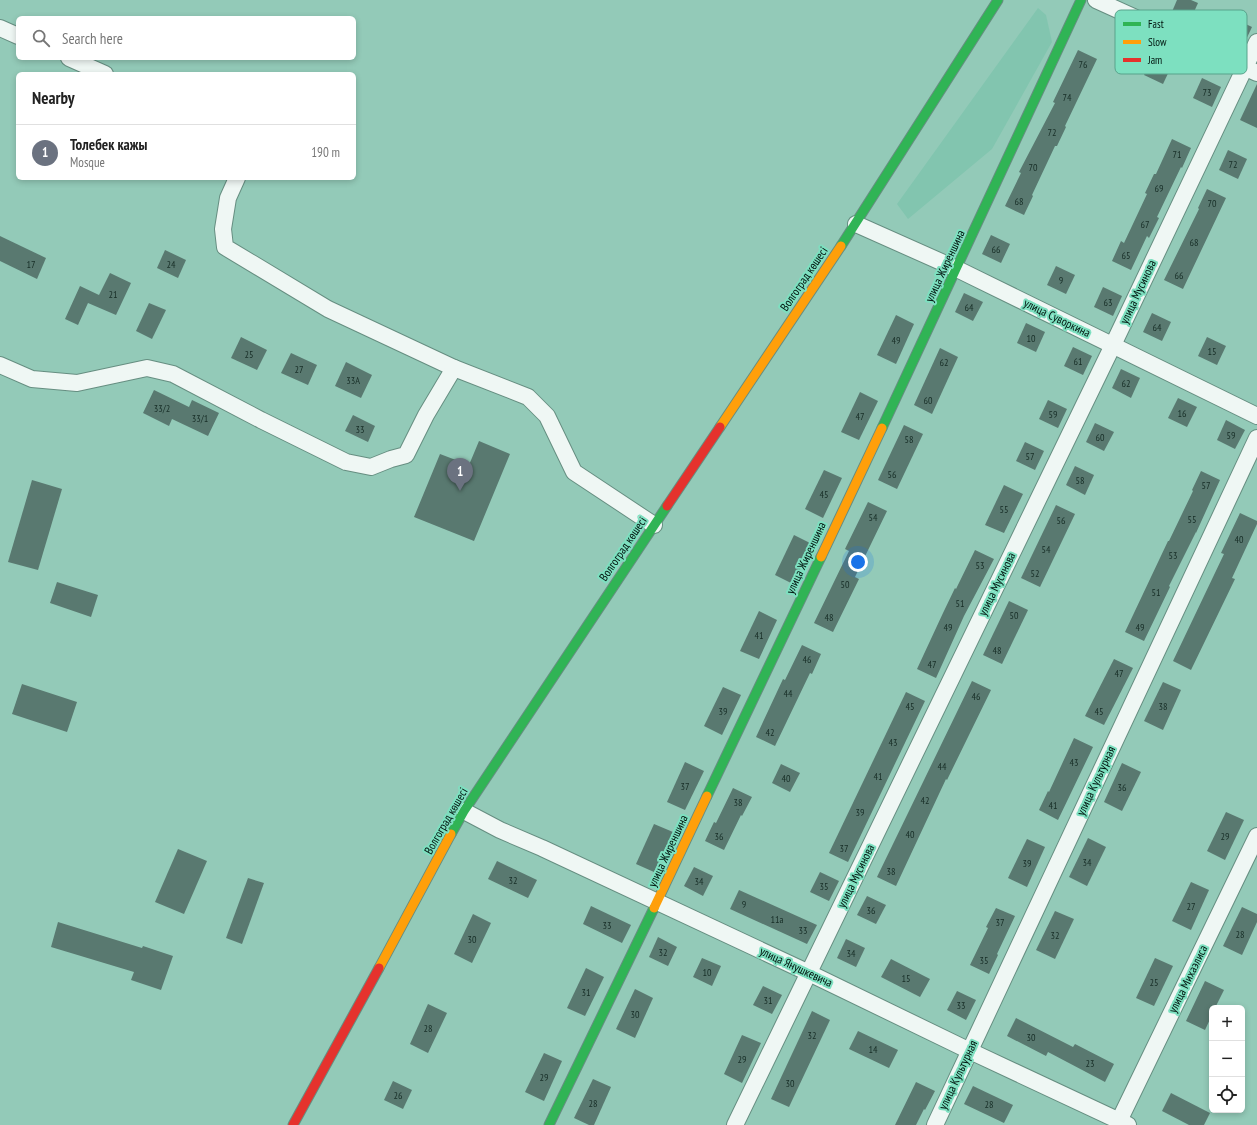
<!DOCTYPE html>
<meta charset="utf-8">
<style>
:root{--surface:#fff;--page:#f2f2f2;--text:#222;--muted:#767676;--line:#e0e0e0;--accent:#0f766e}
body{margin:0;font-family:"PT Sans Narrow",sans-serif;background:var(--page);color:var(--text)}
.controls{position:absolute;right:12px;bottom:12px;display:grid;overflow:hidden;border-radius:6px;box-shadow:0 2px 6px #0003}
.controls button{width:36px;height:36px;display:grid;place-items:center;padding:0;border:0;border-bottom:1px solid var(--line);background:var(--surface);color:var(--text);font:20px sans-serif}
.you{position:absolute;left:858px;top:562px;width:14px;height:14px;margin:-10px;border:3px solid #fff;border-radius:50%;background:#1a73e8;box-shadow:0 0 0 6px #1a73e833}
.badge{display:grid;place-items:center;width:26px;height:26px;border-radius:50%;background:var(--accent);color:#fff;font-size:13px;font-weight:700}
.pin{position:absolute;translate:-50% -33px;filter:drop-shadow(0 1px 2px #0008)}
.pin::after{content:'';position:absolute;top:21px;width:14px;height:12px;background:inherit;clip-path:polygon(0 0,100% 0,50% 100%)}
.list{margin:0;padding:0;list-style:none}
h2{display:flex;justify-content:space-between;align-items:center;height:52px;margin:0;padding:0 16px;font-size:17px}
h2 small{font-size:13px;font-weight:400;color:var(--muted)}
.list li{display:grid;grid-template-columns:26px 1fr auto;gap:12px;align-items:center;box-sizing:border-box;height:56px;padding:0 16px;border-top:1px solid var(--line)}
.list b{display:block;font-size:15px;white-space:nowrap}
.list p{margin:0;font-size:13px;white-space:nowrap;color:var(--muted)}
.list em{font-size:13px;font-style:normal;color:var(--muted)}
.icon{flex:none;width:22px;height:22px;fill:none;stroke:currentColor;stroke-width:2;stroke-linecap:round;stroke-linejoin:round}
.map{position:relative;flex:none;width:1257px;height:1125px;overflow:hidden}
.search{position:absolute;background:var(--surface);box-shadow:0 2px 6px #0003;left:16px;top:16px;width:340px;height:44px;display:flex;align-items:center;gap:10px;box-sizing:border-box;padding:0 14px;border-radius:6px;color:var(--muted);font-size:15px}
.panel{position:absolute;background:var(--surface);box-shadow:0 2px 6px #0003;left:16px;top:72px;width:340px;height:108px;border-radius:6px}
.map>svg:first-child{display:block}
.green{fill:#82c5af}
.building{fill:#597970}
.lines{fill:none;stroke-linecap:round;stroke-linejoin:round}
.street-casing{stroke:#668e81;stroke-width:18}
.fast-casing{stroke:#668e81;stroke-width:11}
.slow-casing{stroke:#668e81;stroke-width:11}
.jam-casing{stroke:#668e81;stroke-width:11}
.street{stroke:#eff7f4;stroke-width:16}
.fast{stroke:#30b455;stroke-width:9}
.slow{stroke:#ff9f0a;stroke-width:9}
.jam{stroke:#e5322d;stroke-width:9}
.labels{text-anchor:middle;stroke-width:4;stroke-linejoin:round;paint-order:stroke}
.number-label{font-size:10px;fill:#172d26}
.street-label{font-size:12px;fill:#01140e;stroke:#7de0c0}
.key{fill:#7de0c0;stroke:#58a38b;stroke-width:1}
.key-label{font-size:11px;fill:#01140e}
</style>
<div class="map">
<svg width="1257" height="1125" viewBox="0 0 1257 1125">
<rect width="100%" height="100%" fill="#93cab8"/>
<!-- green -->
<path class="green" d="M1038 8 1046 15 1052 42 992 149 908 219 897 204Z"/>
<!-- building -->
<g class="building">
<path d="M1177 0H1191L1198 3 1189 23 1171 14Z"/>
<path d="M1233 18 1252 27 1243 46 1224 37Z"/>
<path d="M1078 50 1097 59 1065 126 1066 127 1057 146H1055L1032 195 1033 196 1024 215 1005 206 1021 173 1019 172 1055 103 1053 102Z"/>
<path d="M1153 56 1172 65 1163 84 1144 75Z"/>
<path d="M1202 78 1221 87 1212 107 1193 98Z"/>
<path d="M1257 84V128L1240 120Z"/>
<path d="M1172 139 1191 148 1182 168 1181 167 1157 217 1159 218 1149 238 1147 236 1131 270 1112 261 1121 241 1124 243 1147 194 1145 193 1154 174H1156Z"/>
<path d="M1228 150 1247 159 1238 179 1219 170Z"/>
<path d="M1207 189 1226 198 1183 289 1164 280 1199 209 1198 208Z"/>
<path d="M991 235 1010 244 1001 263 982 254Z"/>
<path d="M0 236 46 258 37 279 0 261Z"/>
<path d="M165 250 186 260 178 278 157 268Z"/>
<path d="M1056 266 1075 275 1066 294 1047 285Z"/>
<path d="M110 273 131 283 116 315 88 303 78 325 65 319 80 286 99 295Z"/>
<path d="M1103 287 1122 296 1113 316 1094 307Z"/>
<path d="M964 293 983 302 973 321 955 312Z"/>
<path d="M149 303 166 310 152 339 136 331Z"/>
<path d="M1152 313 1171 322 1162 341 1143 332Z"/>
<path d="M896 315 914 324 896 364 877 355Z"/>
<path d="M1026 323 1045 332 1036 352 1017 343Z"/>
<path d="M241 337 267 350 257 370 231 358Z"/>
<path d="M1207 337 1226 346 1217 365 1198 356Z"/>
<path d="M1073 347 1092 356 1083 375 1064 366Z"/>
<path d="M940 348 958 357 932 414 914 405Z"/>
<path d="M291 353 317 365 308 385 281 373Z"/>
<path d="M346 362 372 375 361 398 335 386Z"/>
<path d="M1121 369 1140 378 1131 398 1112 388Z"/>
<path d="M154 390 189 407 192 400 219 413 208 436 172 419 169 426 143 413Z"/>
<path d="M860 392 878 401 859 440 841 432Z"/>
<path d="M1178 398 1197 407 1187 427 1168 418Z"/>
<path d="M1048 400 1067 409 1058 428 1039 419Z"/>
<path d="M353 415 375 426 368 442 345 431Z"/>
<path d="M1226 420 1245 430 1235 449 1217 440Z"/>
<path d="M1095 423 1114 432 1104 451 1086 442Z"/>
<path d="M904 425 923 434 897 489 878 480Z"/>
<path d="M479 441 510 454 474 541 414 517 440 454 469 465Z"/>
<path d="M1025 442 1044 451 1035 470 1016 461Z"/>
<path d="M1075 466 1094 475 1085 495 1066 485Z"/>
<path d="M824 470 842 478 823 518 805 509Z"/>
<path d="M1201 471 1220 480 1196 533V532L1169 586 1170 587 1144 641 1125 632 1168 541H1169L1193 491 1192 490Z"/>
<path d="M32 480 62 489 38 570 8 562Z"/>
<path d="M1004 485 1023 494 1004 533 985 525Z"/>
<path d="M868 502 887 511 855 577 859 579 833 632 814 623 849 551 845 549Z"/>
<path d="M1056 505 1075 514 1040 587 1021 578Z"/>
<path d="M1240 513 1257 521V524L1232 578 1235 579 1191 670 1173 661 1224 554 1221 553Z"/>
<path d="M794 535 812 544 793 584 775 575Z"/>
<path d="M975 550 994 559 964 616 936 678 917 669 943 613 955 588 956 589Z"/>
<path d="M57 582 98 595 91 617 50 603Z"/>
<path d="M1009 601 1028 610 1002 664 983 655Z"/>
<path d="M759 611 777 620 759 659 740 651Z"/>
<path d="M802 645 821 654 812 674 810 673 775 746 756 737 783 679 785 680Z"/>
<path d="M1114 659 1133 668 1104 725 1085 716Z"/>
<path d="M972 681 991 690 947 780 946 779 896 886 877 877Z"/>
<path d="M1163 682 1181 690 1163 730 1144 721Z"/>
<path d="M22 684 77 702 67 732 12 714Z"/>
<path d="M723 687 741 695 722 735 704 726Z"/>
<path d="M906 692 925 701 848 862 829 853Z"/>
<path d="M1074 738 1093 747 1058 820 1039 810 1048 791 1049 792Z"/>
<path d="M685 762 704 771 685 810 667 802Z"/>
<path d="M1122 763 1141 772 1122 811 1104 802Z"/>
<path d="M781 764 800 773 790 792 772 783Z"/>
<path d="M733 788 752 797 742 816 741 815 724 850 705 841 714 822 716 823Z"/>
<path d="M1226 812 1244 820 1225 860 1207 851Z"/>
<path d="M654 824 673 832 654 872 636 864Z"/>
<path d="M1088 838 1106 847 1087 886 1069 877Z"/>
<path d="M1027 839 1045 847 1027 887 1008 878Z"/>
<path d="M178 849 207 861 184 914 155 902Z"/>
<path d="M497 861 537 880 528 898 488 879Z"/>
<path d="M694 867 713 876 703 896 684 886Z"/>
<path d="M820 872 839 881 829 901 810 892Z"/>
<path d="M248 878 264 883 242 944 226 938Z"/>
<path d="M1191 882 1209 890 1191 930 1172 921Z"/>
<path d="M739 890 817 925 807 944 730 909Z"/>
<path d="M867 896 886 905 876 924 857 915Z"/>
<path d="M591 906 631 925 622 943 583 924Z"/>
<path d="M1242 907 1257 914V922L1242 955 1223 946Z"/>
<path d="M996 908 1015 916 997 954 998 955 989 974 970 965 988 928 986 927Z"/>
<path d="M1055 911 1074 919 1055 959 1036 950Z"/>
<path d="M473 914 491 923 472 963 454 954Z"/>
<path d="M58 922 142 948 143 946 173 956 161 990 131 980 134 972 51 947Z"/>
<path d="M658 937 677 947 668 966 649 957Z"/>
<path d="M846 939 865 948 856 967 837 958Z"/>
<path d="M702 958 721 966 712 986 693 977Z"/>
<path d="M1155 958 1173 966 1154 1006 1136 998Z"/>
<path d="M891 959 930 979 920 997 881 977Z"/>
<path d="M586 968 604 977 585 1016 567 1008Z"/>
<path d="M1205 981 1224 990 1215 1008H1212V1015L1205 1030 1186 1021Z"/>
<path d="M763 986 782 995 772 1014 753 1005Z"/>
<path d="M635 989 653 998 635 1038 616 1029Z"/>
<path d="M957 991 976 1000 966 1020 947 1010Z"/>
<path d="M428 1004 447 1013 428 1053 410 1044Z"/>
<path d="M812 1011 830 1020 789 1107 771 1099Z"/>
<path d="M1016 1018 1073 1047 1075 1044 1114 1064 1105 1082 1048 1052 1046 1056 1007 1036Z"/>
<path d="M858 1031 898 1050 889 1068 849 1049Z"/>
<path d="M742 1035 761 1043 742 1083 724 1074Z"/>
<path d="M544 1053 562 1061 544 1101 525 1092Z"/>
<path d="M593 1079 611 1087 594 1125H589L574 1118Z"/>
<path d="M393 1081 412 1090 403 1109 384 1100Z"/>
<path d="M916 1082 935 1091 925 1110 924 1109 916 1125H895Z"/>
<path d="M973 1086 1013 1105 1004 1123 964 1104Z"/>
<path d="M1171 1093 1210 1113 1204 1125H1189L1162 1111Z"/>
</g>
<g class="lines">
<!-- street casing -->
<g class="street-casing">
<g id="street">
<path d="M1096 0 1257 73"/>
<path d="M0 28 18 36"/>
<path d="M69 58 105 74"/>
<path d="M237 178 228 198 223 229 225 247 328 309 454 368"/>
<path d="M856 224 957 269 1257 416"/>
<path d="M0 365 32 379 77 383 147 368 173 374 261 420 346 462 371 467 391 459 406 455 426 415 454 368 528 397 547 416 574 472 654 525"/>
<path d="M464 811 500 830 542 848 809 973 970 1051 1128 1125"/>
<path d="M1119 1121 1257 836"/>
<path d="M735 1125 1113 345 1257 42"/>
<path d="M935 1125 1257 438"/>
</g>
</g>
<!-- fast casing -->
<g class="fast-casing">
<g id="fast">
<path d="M841 246 998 0"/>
<path d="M882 428 1081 0"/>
<path d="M707 796 821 557"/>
<path d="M451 834 464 811 667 506"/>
<path d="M549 1125 654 908"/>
</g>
</g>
<!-- slow casing -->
<g class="slow-casing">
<g id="slow">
<path d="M720 427 841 246"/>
<path d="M821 557 882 428"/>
<path d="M654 908 707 796"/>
<path d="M379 968 451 834"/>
</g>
</g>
<!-- jam casing -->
<g class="jam-casing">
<g id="jam">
<path d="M667 506 720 427"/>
<path d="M293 1125 379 968"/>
</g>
</g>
<!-- street -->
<use href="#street" class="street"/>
<!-- fast -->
<use href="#fast" class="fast"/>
<!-- slow -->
<use href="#slow" class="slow"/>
<!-- jam -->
<use href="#jam" class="jam"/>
</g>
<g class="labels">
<!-- number labels -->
<g class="number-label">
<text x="1083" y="68">76</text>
<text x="1207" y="96">73</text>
<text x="1067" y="101">74</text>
<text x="1052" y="136">72</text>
<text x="1177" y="158">71</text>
<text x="1233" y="168">72</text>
<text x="1033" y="171">70</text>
<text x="1159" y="192">69</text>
<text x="1019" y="205">68</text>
<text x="1212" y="207">70</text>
<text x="1145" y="228">67</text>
<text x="1194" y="246">68</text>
<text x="996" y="253">66</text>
<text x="1126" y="259">65</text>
<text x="31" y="268">17</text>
<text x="171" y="268">24</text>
<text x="1179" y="279">66</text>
<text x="1061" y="284">9</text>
<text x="113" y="298">21</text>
<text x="1108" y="306">63</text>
<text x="969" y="311">64</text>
<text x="1157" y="331">64</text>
<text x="1031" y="342">10</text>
<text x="896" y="344">49</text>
<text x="1212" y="355">15</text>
<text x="249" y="358">25</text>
<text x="1078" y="365">61</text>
<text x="944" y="366">62</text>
<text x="299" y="373">27</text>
<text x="353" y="384">33А</text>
<text x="1126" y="387">62</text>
<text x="928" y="404">60</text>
<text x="162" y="412">33/2</text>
<text x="1182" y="417">16</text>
<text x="1053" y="418">59</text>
<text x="860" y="420">47</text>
<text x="200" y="422">33/1</text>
<text x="360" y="433">33</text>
<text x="1231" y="439">59</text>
<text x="1100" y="441">60</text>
<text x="909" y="443">58</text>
<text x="1030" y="460">57</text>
<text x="892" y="478">56</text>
<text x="1080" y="484">58</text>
<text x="1206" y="489">57</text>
<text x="824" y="498">45</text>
<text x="1004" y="513">55</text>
<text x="873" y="521">54</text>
<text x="1192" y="523">55</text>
<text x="1061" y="524">56</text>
<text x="1239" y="543">40</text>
<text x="1046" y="553">54</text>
<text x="1173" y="559">53</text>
<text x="980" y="569">53</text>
<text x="1035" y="577">52</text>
<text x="845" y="588">50</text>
<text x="1156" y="596">51</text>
<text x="960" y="607">51</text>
<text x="1014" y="619">50</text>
<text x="829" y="621">48</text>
<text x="948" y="631">49</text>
<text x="1140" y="631">49</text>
<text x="759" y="639">41</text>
<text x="997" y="654">48</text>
<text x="807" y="663">46</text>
<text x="932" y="668">47</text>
<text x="1119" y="677">47</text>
<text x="788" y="697">44</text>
<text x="976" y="700">46</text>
<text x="910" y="710">45</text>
<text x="1163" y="710">38</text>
<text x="723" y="715">39</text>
<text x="1099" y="715">45</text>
<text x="770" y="736">42</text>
<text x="893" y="746">43</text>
<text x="1074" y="766">43</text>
<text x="942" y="770">44</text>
<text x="878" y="780">41</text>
<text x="786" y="782">40</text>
<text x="685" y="790">37</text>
<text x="1122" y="791">36</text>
<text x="925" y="804">42</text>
<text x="738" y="806">38</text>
<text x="1053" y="809">41</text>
<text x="860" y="816">39</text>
<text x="910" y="838">40</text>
<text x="719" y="840">36</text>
<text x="1225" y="840">29</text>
<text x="844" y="852">37</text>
<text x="1087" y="866">34</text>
<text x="1027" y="867">39</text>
<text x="891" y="875">38</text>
<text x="513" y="884">32</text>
<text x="699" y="885">34</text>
<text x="824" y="890">35</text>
<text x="744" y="908">9</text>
<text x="1191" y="910">27</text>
<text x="871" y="914">36</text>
<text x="777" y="923">11а</text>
<text x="1000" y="926">37</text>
<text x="607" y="929">33</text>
<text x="803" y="934">33</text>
<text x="1240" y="938">28</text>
<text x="1055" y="939">32</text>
<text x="472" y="943">30</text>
<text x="663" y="956">32</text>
<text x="851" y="957">34</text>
<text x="984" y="964">35</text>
<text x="707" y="976">10</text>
<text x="906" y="982">15</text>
<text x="1154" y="986">25</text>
<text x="586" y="996">31</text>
<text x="768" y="1004">31</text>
<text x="961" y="1009">33</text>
<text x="635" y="1018">30</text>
<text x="428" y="1032">28</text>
<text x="812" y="1039">32</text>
<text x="1031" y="1041">30</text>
<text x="873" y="1053">14</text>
<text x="742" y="1063">29</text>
<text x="1090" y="1067">23</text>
<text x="544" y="1081">29</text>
<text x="790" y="1087">30</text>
<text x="398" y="1099">26</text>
<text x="593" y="1107">28</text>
<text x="989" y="1108">28</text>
</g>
<!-- street labels -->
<g class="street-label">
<text transform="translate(945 266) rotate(-65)" y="4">улица Жиреншина</text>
<text transform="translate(804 279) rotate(-56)" y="4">Волгоград көшесі</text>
<text transform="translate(1138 292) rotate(-65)" y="4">улица Мусинова</text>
<text transform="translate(1057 318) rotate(26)" y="4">улица Суворкина</text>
<text transform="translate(623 549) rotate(-56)" y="4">Волгоград көшесі</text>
<text transform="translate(806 558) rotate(-65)" y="4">улица Жиреншина</text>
<text transform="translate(997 584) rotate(-64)" y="4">улица Мусинова</text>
<text transform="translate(1096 781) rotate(-65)" y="4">улица Культурная</text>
<text transform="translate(446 821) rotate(-60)" y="4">Волгоград көшесі</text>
<text transform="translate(668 851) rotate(-65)" y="4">улица Жиреншина</text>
<text transform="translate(856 876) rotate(-64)" y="4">улица Мусинова</text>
<text transform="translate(796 967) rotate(25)" y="4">улица Янушкевича</text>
<text transform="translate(1188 979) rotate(-64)" y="4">улица Михаэлиса</text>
<text transform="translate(958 1075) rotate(-65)" y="4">улица Культурная</text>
</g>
</g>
<!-- legend -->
<rect x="1115" y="10" width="132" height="64" rx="6" class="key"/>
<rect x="1123" y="22" width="18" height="4" fill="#30b455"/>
<rect x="1123" y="40" width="18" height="4" fill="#ff9f0a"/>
<rect x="1123" y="58" width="18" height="4" fill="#e5322d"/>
<g class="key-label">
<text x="1148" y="28">Fast</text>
<text x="1148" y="46">Slow</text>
<text x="1148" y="64">Jam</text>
</g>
</svg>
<div class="controls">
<button>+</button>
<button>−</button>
<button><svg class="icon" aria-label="locate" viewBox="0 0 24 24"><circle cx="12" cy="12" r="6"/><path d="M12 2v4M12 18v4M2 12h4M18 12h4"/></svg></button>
</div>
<div class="you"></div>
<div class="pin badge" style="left:460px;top:491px;background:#6b7280">1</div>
<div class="search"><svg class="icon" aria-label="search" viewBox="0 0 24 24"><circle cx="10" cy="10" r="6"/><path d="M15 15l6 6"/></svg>Search here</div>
<section class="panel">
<h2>Nearby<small></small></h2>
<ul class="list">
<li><span class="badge" style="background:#6b7280">1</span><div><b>Толебек кажы</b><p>Mosque</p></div><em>190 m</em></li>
</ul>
</section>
</div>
